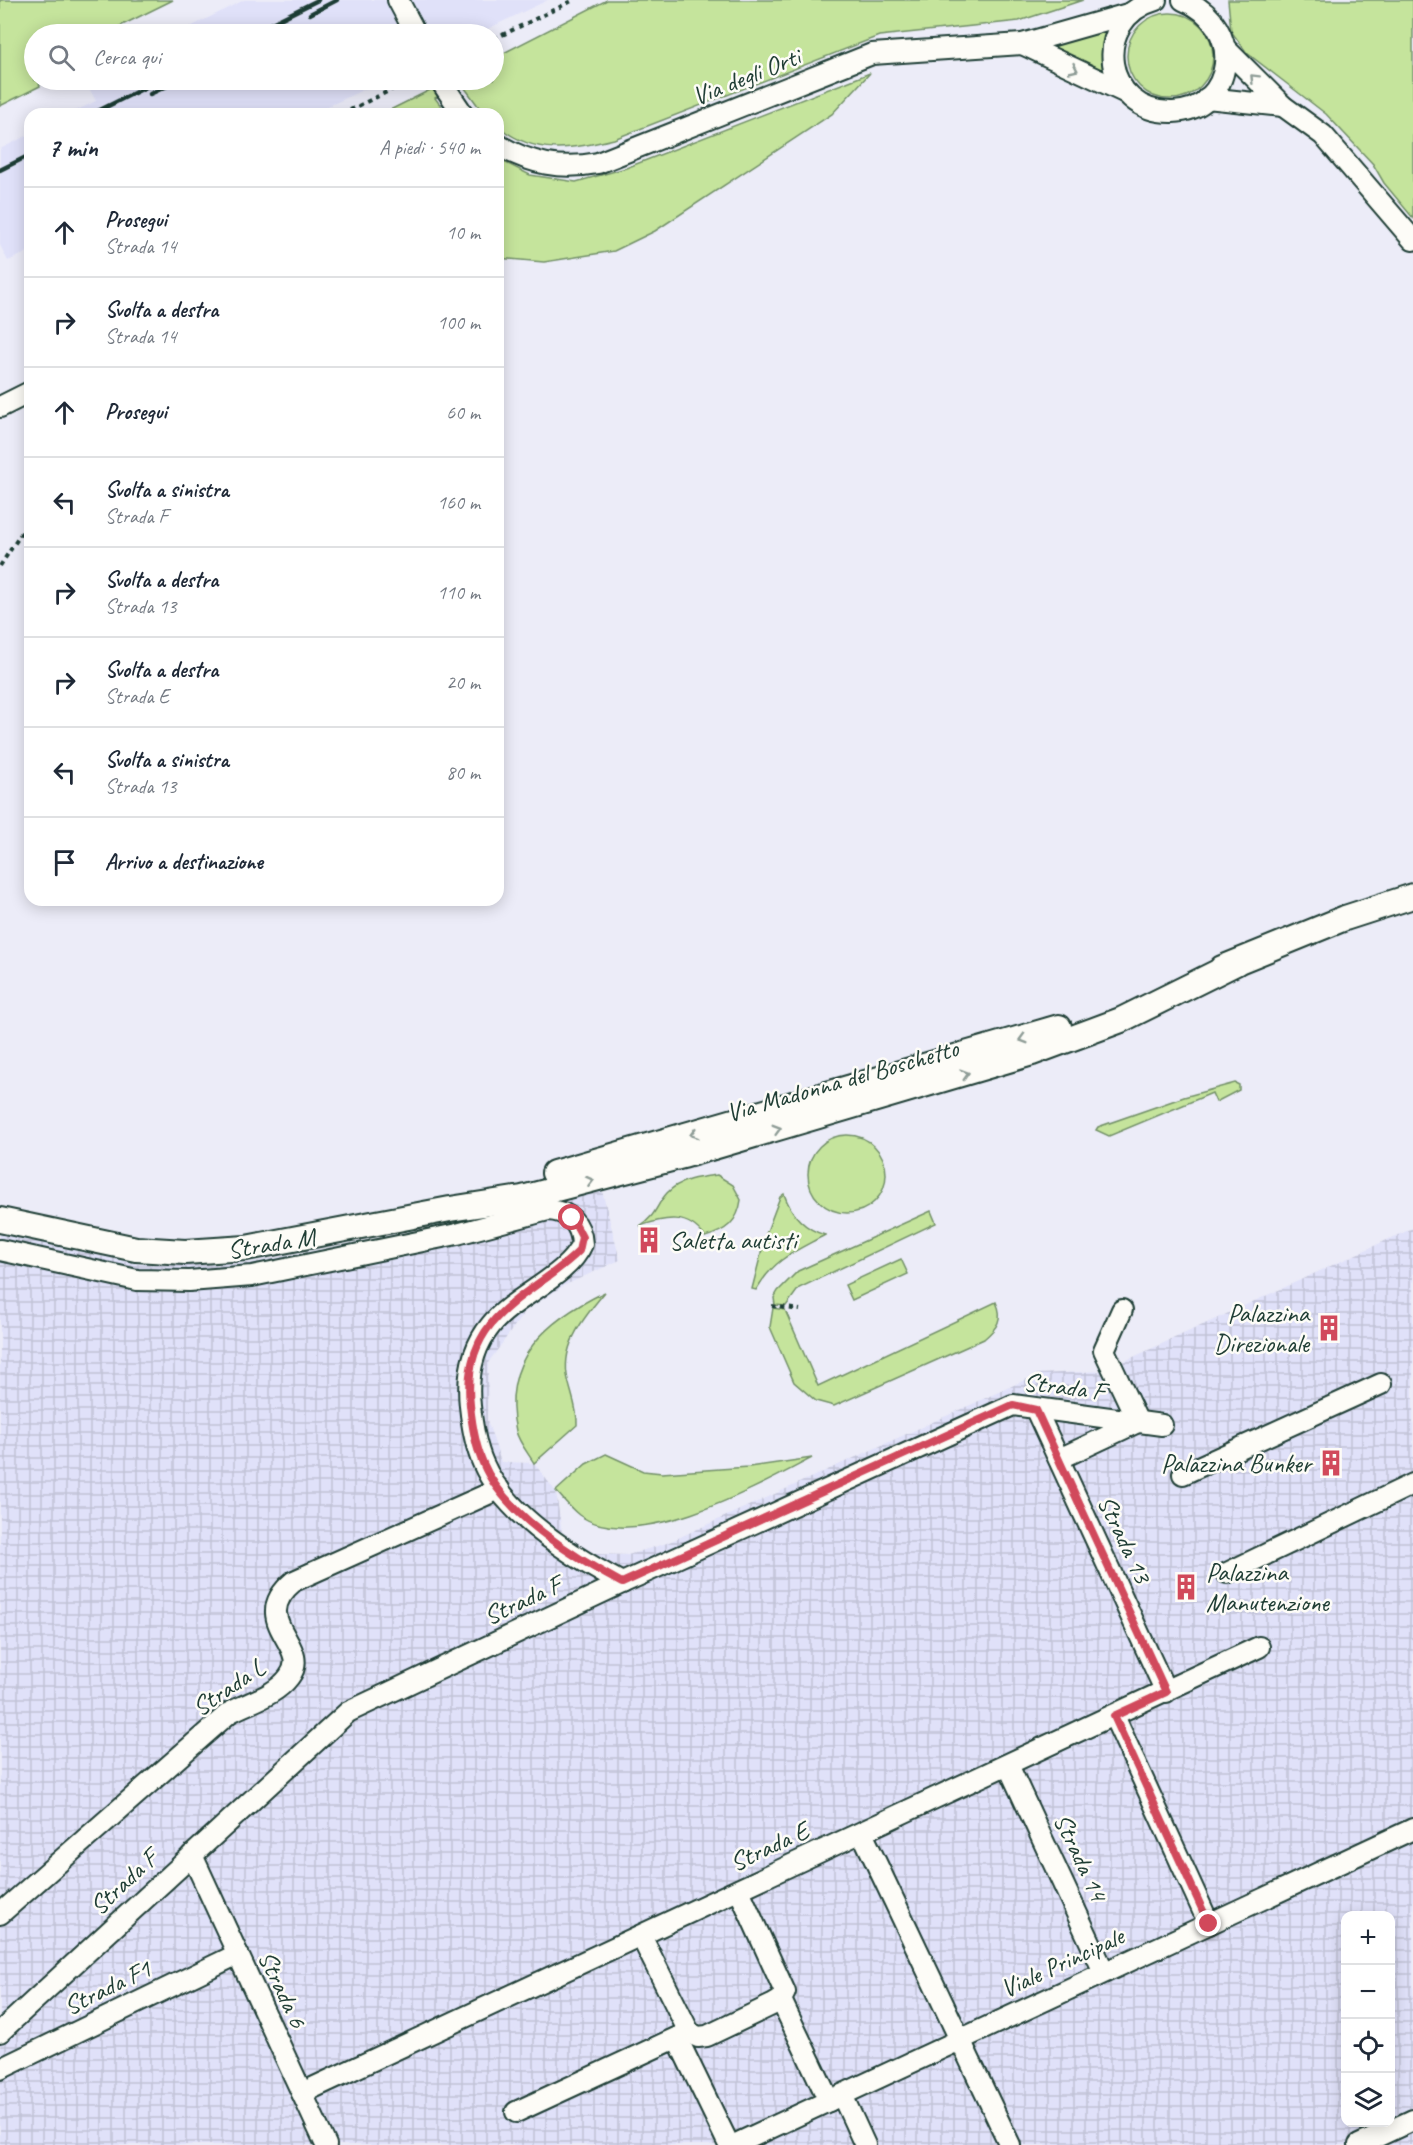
<!DOCTYPE html>
<html lang="it">
<meta charset="utf-8">
<style>
:root{--surface:#fff;--page:#f6f6f7;--text:#1f2937;--muted:#747a83;--line:#e0e1e3}
body{margin:0;font-family:Caveat,sans-serif;background:var(--page);color:var(--text)}
.controls{position:absolute;right:18px;bottom:18px;display:grid;overflow:hidden;border-radius:12px;box-shadow:0 3px 15px #0003}
.controls button{width:54px;height:54px;display:grid;place-items:center;padding:0;border:0;border-bottom:2px solid var(--line);background:var(--surface);color:var(--text);font:30px sans-serif}
.stop{position:absolute;width:18px;height:18px;margin:-14px;border:4px solid #d1495b;border-radius:50%;background:#fff}
.stop.end{background:#d1495b;border-color:#fff;box-shadow:0 2px 6px #0008}
.list{margin:0;padding:0;list-style:none}
h2{display:flex;justify-content:space-between;align-items:center;height:78px;margin:0;padding:0 24px;font-size:26px}
h2 small{font-size:20px;font-weight:400;color:var(--muted)}
.list li{display:grid;grid-template-columns:39px 1fr auto;gap:18px;align-items:center;box-sizing:border-box;height:90px;padding:0 24px;border-top:2px solid var(--line)}
.list b{display:block;font-size:22px;white-space:nowrap}
.list p{margin:0;font-size:20px;white-space:nowrap;color:var(--muted)}
.list em{font-size:20px;font-style:normal;color:var(--muted)}
.icon{flex:none;width:33px;height:33px;fill:none;stroke:currentColor;stroke-width:2;stroke-linecap:round;stroke-linejoin:round}
.map{position:relative;flex:none;width:1413px;height:2145px;overflow:hidden}
.search{position:absolute;background:var(--surface);box-shadow:0 3px 15px #0003;left:24px;top:24px;width:480px;height:66px;display:flex;align-items:center;gap:15px;box-sizing:border-box;padding:0 21px;border-radius:33px;color:var(--muted);font-size:22px}
.panel{position:absolute;background:var(--surface);box-shadow:0 3px 15px #0003;left:24px;top:108px;width:480px;height:798px;border-radius:18px}
.map>svg:first-child{display:block}
.built{fill:#e0e1f9}
.industrial{fill:url(#industrial-grid);fill-rule:evenodd}
.green{fill:#c5e49c;stroke:#729068;stroke-width:1.5}
.lines{fill:none;stroke-linecap:round;stroke-linejoin:round}
.minor-casing{stroke:#1f3d34;stroke-width:24}
.major-casing{stroke:#1f3d34;stroke-width:28}
.path{stroke:#1f3d34;stroke-width:4;stroke-dasharray:4.5 4.5;stroke-linecap:butt}
.minor{stroke:#fdfcf7;stroke-width:20}
.major{stroke:#fdfcf7;stroke-width:24}
.rail{stroke:#1f3d34;stroke-width:4.5}
.oneway{stroke:#8e9c96}
.route{stroke:#d1495b;stroke-width:8}
.labels{text-anchor:middle;stroke-width:5;stroke-linejoin:round;paint-order:stroke}
.street-label{font-size:26px;fill:#1f3d34;stroke:#fdfcf7}
.poi-label{font-size:26px;fill:#1f3d34;stroke:#fdfcf7;text-anchor:start}
</style>
<div class="map">
<svg width="1413" height="2145" viewBox="0 0 1413 2145">
<defs>
<pattern id="industrial-grid" width="8" height="8" patternUnits="userSpaceOnUse" patternTransform="scale(1.5)"><rect width="8" height="8" fill="#e0e1f9"/><path d="M0 4h8M4 0v8" fill="none" stroke="#c0c2d6"/></pattern>
</defs>
<rect width="100%" height="100%" fill="#ececf8"/>
<filter id="ink" filterUnits="userSpaceOnUse"><feTurbulence type="fractalNoise" baseFrequency=".0167" numOctaves="2"/><feDisplacementMap in="SourceGraphic" scale="12" xChannelSelector="R" yChannelSelector="G"/><feConvolveMatrix kernelMatrix="1 2 1 2 8 2 1 2 1" color-interpolation-filters="sRGB"/></filter>
<g filter="url(#ink)">
<!-- built -->
<g class="built">
<path d="M244 0H548L477 34H176Z"/>
<path d="M88 80H384L312 114H69L96 101 85 81Z"/>
<path d="M30 134V251L8 261 0 245V149Z"/>
</g>
<!-- industrial -->
<path class="industrial" d="M601 1187 620 1260 563 1286 526 1310 488 1363 487 1420 501 1462 534 1463 556 1492 562 1533 595 1554 628 1555 667 1543 1038 1374 1103 1371 1413 1228V2145H0V1234L137 1264 187 1266 249 1263 453 1224ZM1346 1916H1390V2122H1346Z"/>
<!-- green -->
<g class="green">
<path d="M0 0H173L104 34H34V80H38L40 86 0 106Z"/>
<path d="M607 0H1083L1019 21 879 36 614 139C572 149 535 157 498 126V114H484L462 84 435 98 447 114H382L450 80H494V58Z"/>
<path d="M1228 0H1413V218L1384 183 1373 164 1326 114 1247 53 1231 31Z"/>
<circle cx="1170" cy="56" r="43"/>
<path d="M1114 24C1106 43 1098 59 1110 78L1035 43Z"/>
<path d="M870 73 832 114 655 231 614 251 544 262 498 258V159L530 175 576 182 626 168Z"/>
<path d="M1235 1083 1239 1085V1090L1216 1102 1212 1093 1109 1136 1096 1130 1098 1127 1184 1097Z"/>
<circle cx="847" cy="1174" r="39"/>
<path d="M717 1175 733 1185 741 1200C738 1222 726 1231 705 1237 688 1213 666 1217 640 1226 657 1215 656 1205 667 1193 680 1179 700 1177 717 1175Z"/>
<path d="M784 1194C791 1214 804 1229 825 1235 794 1252 775 1258 756 1290L752 1289 766 1234 780 1197Z"/>
<path d="M931 1211 936 1223 799 1288 786 1306 775 1305 774 1298 778 1291 798 1271Z"/>
<path d="M901 1259 908 1274 852 1300 845 1285Z"/>
<path d="M605 1292C586 1315 562 1343 567 1375 570 1392 578 1408 577 1425L534 1463C528 1453 518 1441 516 1431 500 1359 547 1320 605 1292Z"/>
<path d="M996 1302C1004 1319 997 1328 984 1339L834 1406 816 1401 794 1382 770 1327 773 1308 785 1310 818 1386Z"/>
<path d="M606 1454 643 1471 662 1473 749 1467 812 1458C759 1486 635 1555 579 1515 571 1509 563 1499 556 1491L586 1464Z"/>
</g>
<g class="lines">
<!-- minor casing -->
<g class="minor-casing">
<g id="minor">
<path d="M398 0 416 34"/>
<path d="M1156 0C1089 19 1103 114 1173 112 1234 110 1247 25 1183 0"/>
<path d="M1022 44 1126 93"/>
<path d="M1226 49 1283 106 1323 135 1413 240"/>
<path d="M440 80 463 114"/>
<path d="M1207 98 1283 106"/>
<path d="M498 145C531 164 560 170 598 163L872 54 1022 44 1131 13"/>
<path d="M0 407 30 392"/>
<path d="M0 1250 137 1280 189 1281 252 1276 457 1234 548 1210C568 1211 581 1223 582 1244 568 1277 514 1296 491 1325 472 1348 467 1377 470 1406 472 1425 475 1445 483 1463 505 1515 575 1558 622 1583"/>
<path d="M1036 1410 1166 1692"/>
<path d="M1059 1459 1138 1422 1104 1350 1122 1310"/>
<path d="M1183 1474 1381 1384"/>
<path d="M1227 1573 1413 1484"/>
<path d="M1114 1716 1209 1924"/>
<path d="M1008 1765 1104 1972"/>
<path d="M862 1833 1010 2145"/>
<path d="M192 1855 326 2145"/>
<path d="M0 1914 229 1713C249 1702 275 1696 289 1677 314 1645 245 1622 294 1581L499 1489"/>
<path d="M641 1936 689 2032 698 2037 707 2036 774 2004 781 2000 785 1992 739 1890"/>
<path d="M781 2000 829 2101"/>
<path d="M0 2032 348 1712 622 1583 1013 1405 1162 1425"/>
<path d="M677 2038 729 2145"/>
<path d="M0 2069 238 1954"/>
<path d="M302 2093 1259 1647"/>
<path d="M842 2095 865 2145"/>
<path d="M516 2112 689 2032"/>
<path d="M734 2145 1413 1829"/>
<path d="M1359 2145 1413 2120"/>
</g>
</g>
<!-- major casing -->
<g class="major-casing">
<g id="major">
<path d="M1222 968 1345 918 1413 896"/>
<path d="M554 1173 1059 1027"/>
<path d="M0 1220 136 1249 185 1252 246 1248 450 1209 522 1198 683 1156 1032 1053 1121 1020 1236 963"/>
</g>
</g>
<!-- path -->
<g class="path">
<path d="M494 39 574 0"/>
<path d="M342 114 411 80"/>
<path d="M0 566 30 520"/>
<path d="M772 1306 800 1310"/>
</g>
<!-- minor -->
<use href="#minor" class="minor"/>
<!-- major -->
<use href="#major" class="major"/>
<!-- rail -->
<g class="rail">
<path d="M310 14 337 0"/>
<path d="M250 34 318 0"/>
<path d="M150 94 180 80"/>
<path d="M92 114 160 80"/>
<path d="M0 170 30 155"/>
</g>
</g>
<!-- one-way arrows -->
<defs><path id="oneway-chevron" d="M-2-3.5L2.5 0L-2 3.5" fill="none" stroke-width="1.6" stroke-linecap="round" stroke-linejoin="round" transform="scale(1.5)"/></defs>
<g class="oneway">
<use href="#oneway-chevron" transform="translate(1074 69) rotate(25)"/>
<use href="#oneway-chevron" transform="translate(1254 78) rotate(-135)"/>
<use href="#oneway-chevron" transform="translate(1023 1039) rotate(164)"/>
<use href="#oneway-chevron" transform="translate(965 1074) rotate(-17)"/>
<use href="#oneway-chevron" transform="translate(777 1129) rotate(-16)"/>
<use href="#oneway-chevron" transform="translate(694 1134) rotate(164)"/>
<use href="#oneway-chevron" transform="translate(590 1181) rotate(-14)"/>
</g>
</g>
<g class="lines" filter="url(#ink)">
<!-- route -->
<path class="route" d="M572 1218 582 1237 579 1251C552 1278 515 1295 491 1324 472 1347 467 1377 470 1405 472 1425 475 1445 483 1463 504 1514 575 1558 622 1583L1013 1405 1036 1410 1166 1692 1114 1716 1209 1924"/>
</g>
<!-- icons -->
<defs>
<g id="building-bare" transform="scale(2.07)"><path d="M-4-6H4V6H1V3H-1V6H-4ZM-2.5-4.3h1.7v1.8h-1.7ZM.8-4.3h1.7v1.8H.8ZM-2.5-1h1.7V.8h-1.7ZM.8-1h1.7V.8H.8Z" fill="#d1495b" stroke="#fdfcf7" stroke-width="2.5" paint-order="stroke"/></g>
</defs>
<g fill-rule="evenodd">
<use href="#building-bare" x="649" y="1240"/>
<use href="#building-bare" x="1329" y="1328"/>
<use href="#building-bare" x="1331" y="1463"/>
<use href="#building-bare" x="1186" y="1587"/>
</g>
<g class="labels">
<!-- street labels -->
<g class="street-label">
<text transform="translate(746 76) rotate(-22)" y="9">Via degli Orti</text>
<text transform="translate(842 1080) rotate(-16)" y="9">Via Madonna del Boschetto</text>
<text transform="translate(271 1243) rotate(-9)" y="9">Strada M</text>
<text transform="translate(1064 1386) rotate(7)" y="9">Strada F</text>
<text transform="translate(1125 1539) rotate(65)" y="9">Strada 13</text>
<text transform="translate(522 1600) rotate(-25)" y="9">Strada F</text>
<text transform="translate(228 1687) rotate(-34)" y="9">Strada L</text>
<text transform="translate(769 1846) rotate(-25)" y="9">Strada E</text>
<text transform="translate(1081 1857) rotate(65)" y="9">Strada 14</text>
<text transform="translate(123 1882) rotate(-43)" y="9">Strada F</text>
<text transform="translate(1062 1962) rotate(-25)" y="9">Viale Principale</text>
<text transform="translate(107 1987) rotate(-26)" y="9">Strada F1</text>
<text transform="translate(283 1989) rotate(65)" y="9">Strada 6</text>
</g>
<!-- poi labels -->
<g class="poi-label">
<text x="669" y="1249">Saletta autisti</text>
<text x="1309" y="1322" text-anchor="end">Palazzina<tspan x="1309" dy="30">Direzionale</tspan></text>
<text x="1311" y="1472" text-anchor="end">Palazzina Bunker</text>
<text x="1206" y="1581">Palazzina<tspan x="1206" dy="30">Manutenzione</tspan></text>
</g>
</g>
</svg>
<div class="controls">
<button>+</button>
<button>−</button>
<button><svg class="icon" aria-label="locate" viewBox="0 0 24 24"><circle cx="12" cy="12" r="6"/><path d="M12 2v4M12 18v4M2 12h4M18 12h4"/></svg></button>
<button><svg class="icon" aria-label="layers" viewBox="0 0 24 24"><path d="M12 4l9 5-9 5-9-5zM3 14l9 5 9-5"/></svg></button>
</div>
<div class="stop" style="left:572px;top:1218px"></div>
<div class="stop end" style="left:1209px;top:1924px"></div>
<div class="search"><svg class="icon" aria-label="search" viewBox="0 0 24 24"><circle cx="10" cy="10" r="6"/><path d="M15 15l6 6"/></svg>Cerca qui</div>
<section class="panel">
<h2>7 min<small>A piedi · 540 m</small></h2>
<ul class="list">
<li><svg class="icon" aria-label="ahead" viewBox="0 0 24 24"><path d="M12 20V5M6 11l6-6 6 6"/></svg><div><b>Prosegui</b><p>Strada 14</p></div><em>10 m</em></li>
<li><svg class="icon" aria-label="right" viewBox="0 0 24 24"><path d="M7 20v-9h11M14 6l5 5-5 5"/></svg><div><b>Svolta a destra</b><p>Strada 14</p></div><em>100 m</em></li>
<li><svg class="icon" aria-label="ahead" viewBox="0 0 24 24"><path d="M12 20V5M6 11l6-6 6 6"/></svg><div><b>Prosegui</b></div><em>60 m</em></li>
<li><svg class="icon" aria-label="left" viewBox="0 0 24 24"><path d="M17 20v-9H6M10 6l-5 5 5 5"/></svg><div><b>Svolta a sinistra</b><p>Strada F</p></div><em>160 m</em></li>
<li><svg class="icon" aria-label="right" viewBox="0 0 24 24"><path d="M7 20v-9h11M14 6l5 5-5 5"/></svg><div><b>Svolta a destra</b><p>Strada 13</p></div><em>110 m</em></li>
<li><svg class="icon" aria-label="right" viewBox="0 0 24 24"><path d="M7 20v-9h11M14 6l5 5-5 5"/></svg><div><b>Svolta a destra</b><p>Strada E</p></div><em>20 m</em></li>
<li><svg class="icon" aria-label="left" viewBox="0 0 24 24"><path d="M17 20v-9H6M10 6l-5 5 5 5"/></svg><div><b>Svolta a sinistra</b><p>Strada 13</p></div><em>80 m</em></li>
<li><svg class="icon" aria-label="arrive" viewBox="0 0 24 24"><path d="M6 21V4h12l-3 4 3 4H6"/></svg><div><b>Arrivo a destinazione</b></div></li>
</ul>
</section>
</div>
